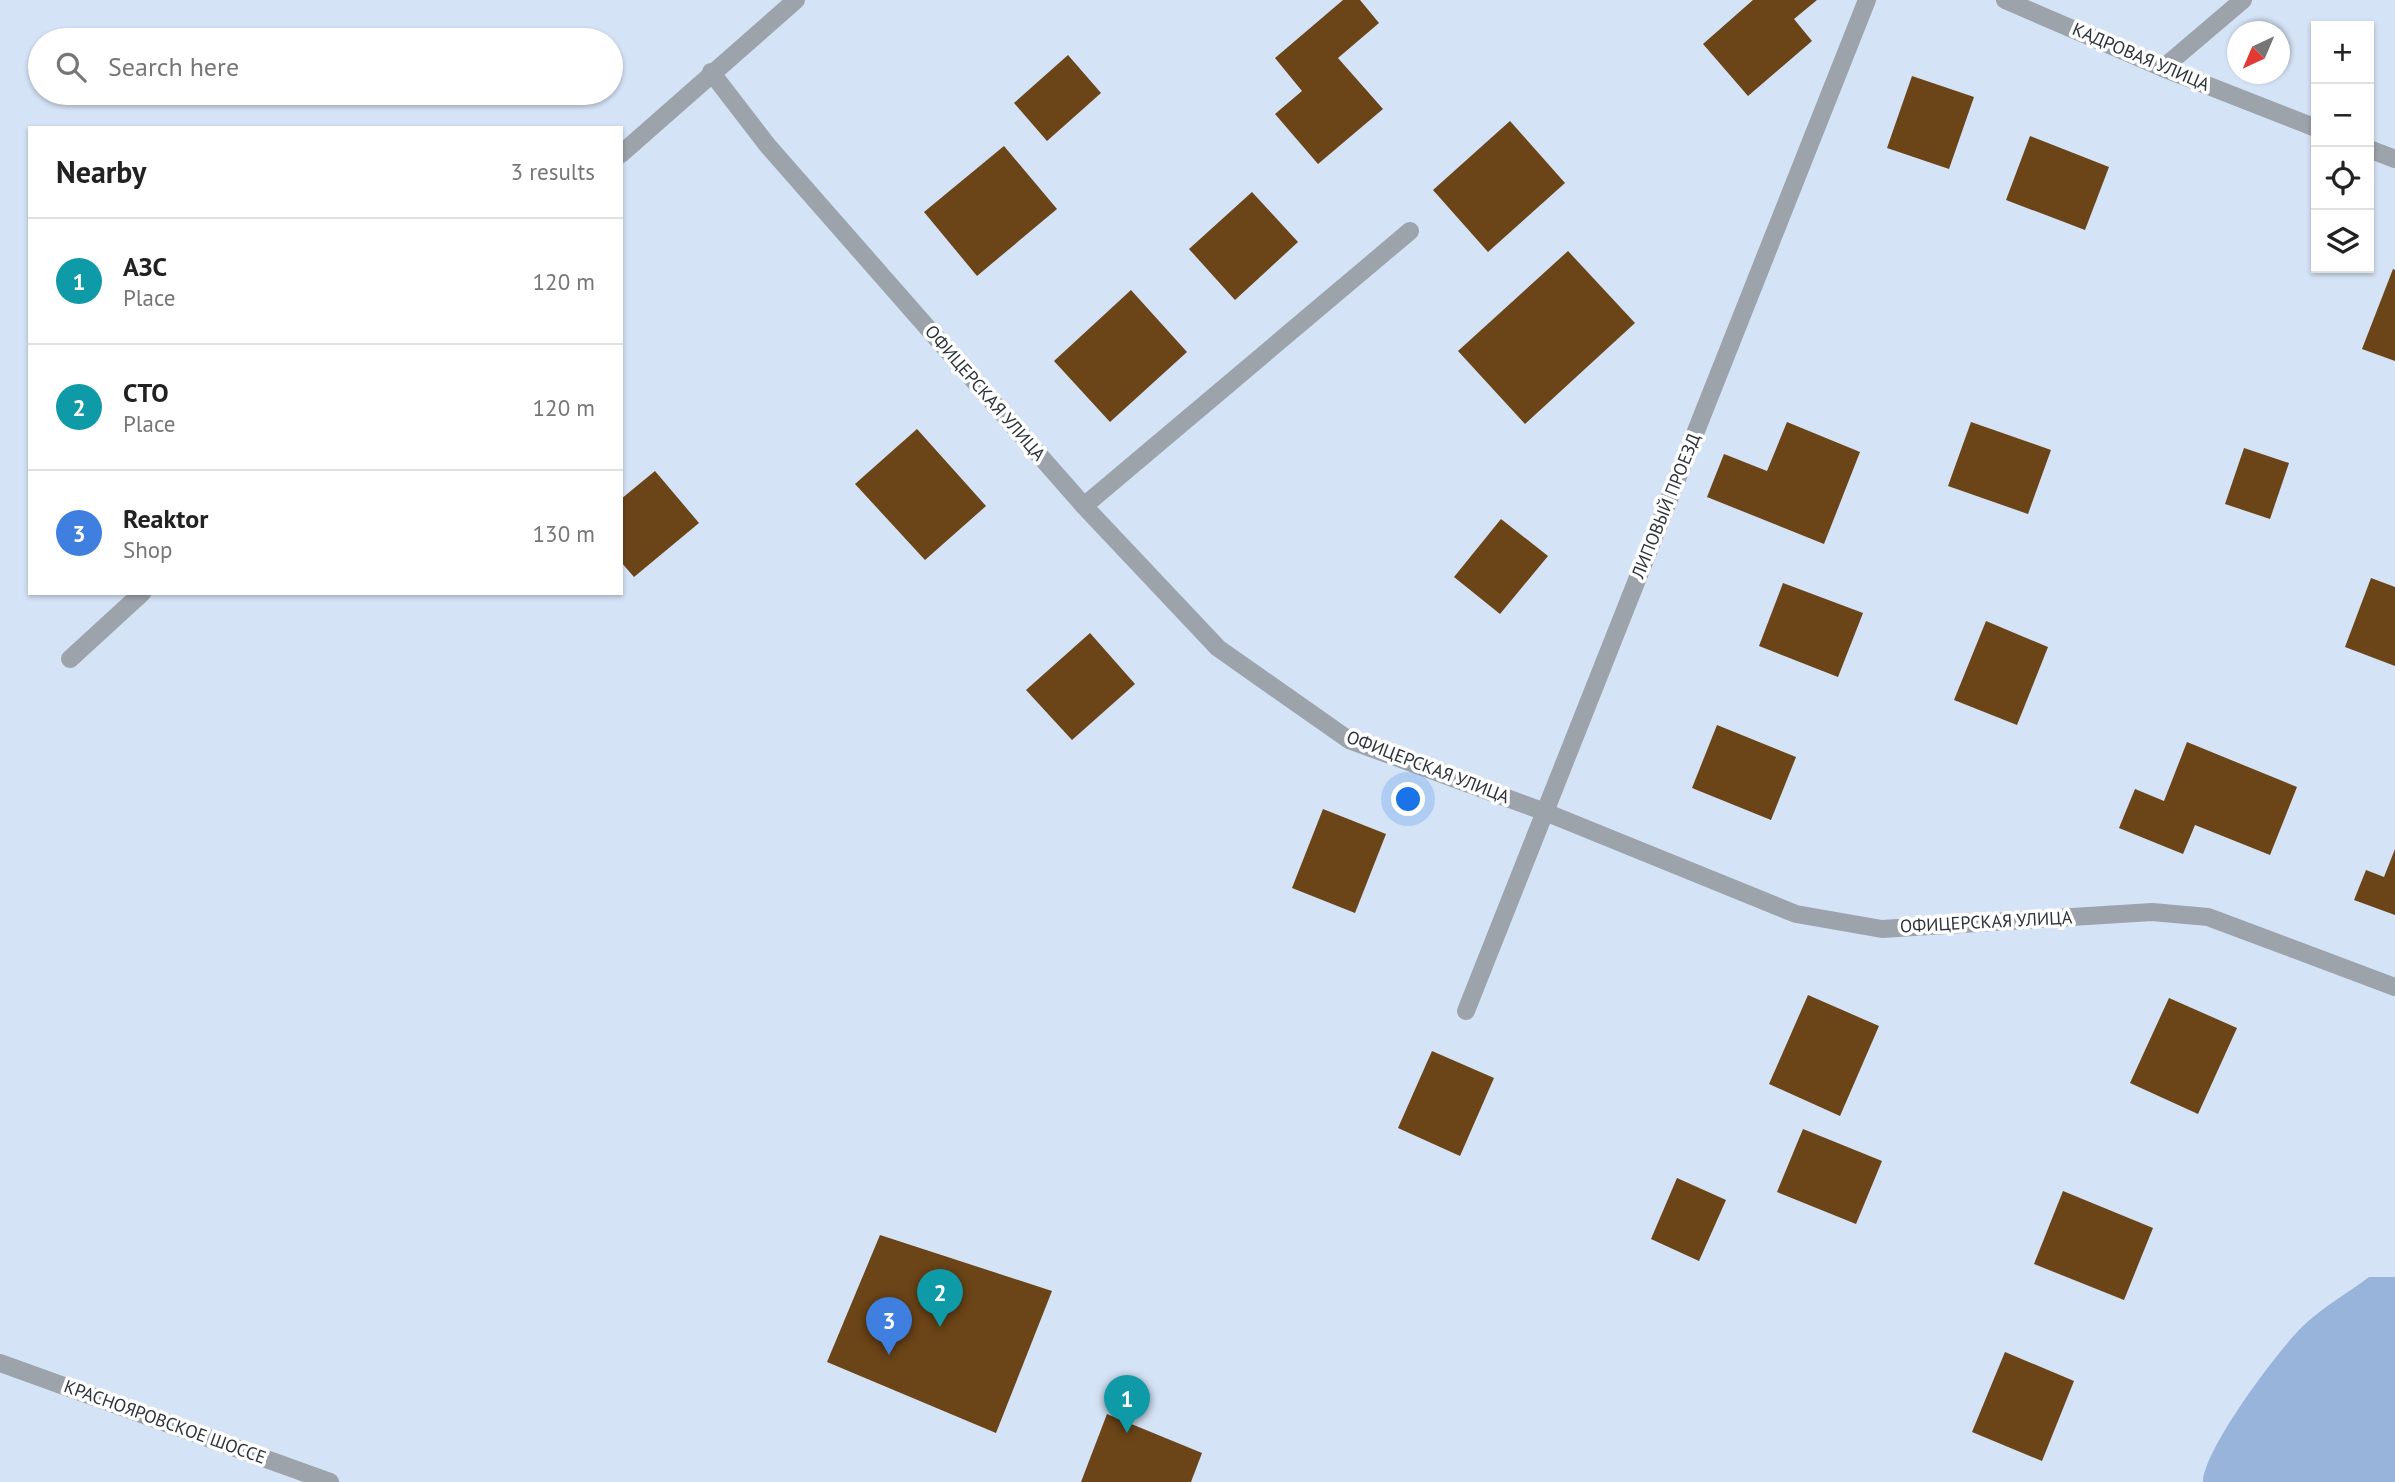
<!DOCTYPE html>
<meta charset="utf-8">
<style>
:root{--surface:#fff;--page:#f6f6f6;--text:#222;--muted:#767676;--line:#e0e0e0;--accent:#7c3aed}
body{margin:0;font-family:"PT Sans",sans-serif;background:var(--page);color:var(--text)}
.controls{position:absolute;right:21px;top:21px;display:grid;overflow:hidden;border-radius:0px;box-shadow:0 2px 5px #0004}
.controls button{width:63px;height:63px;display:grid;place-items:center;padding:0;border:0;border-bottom:2px solid var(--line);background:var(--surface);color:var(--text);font:35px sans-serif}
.compass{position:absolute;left:2227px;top:21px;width:63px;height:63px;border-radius:50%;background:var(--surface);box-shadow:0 2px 5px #0004;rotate:224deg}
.you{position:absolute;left:1409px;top:800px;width:24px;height:24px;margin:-18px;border:5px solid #fff;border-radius:50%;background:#1a73e8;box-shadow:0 0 0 10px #1a73e833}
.badge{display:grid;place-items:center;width:46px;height:46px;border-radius:50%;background:var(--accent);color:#fff;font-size:23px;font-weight:700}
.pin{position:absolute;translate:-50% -58px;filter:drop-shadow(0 2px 4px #0008)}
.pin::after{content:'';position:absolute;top:37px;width:24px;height:21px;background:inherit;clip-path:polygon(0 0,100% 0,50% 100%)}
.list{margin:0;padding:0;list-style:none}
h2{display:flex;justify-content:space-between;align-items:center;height:91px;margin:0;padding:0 28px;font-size:30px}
h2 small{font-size:23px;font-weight:400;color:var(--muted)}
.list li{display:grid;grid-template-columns:46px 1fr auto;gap:21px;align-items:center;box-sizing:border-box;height:126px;padding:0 28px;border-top:2px solid var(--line)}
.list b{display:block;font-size:26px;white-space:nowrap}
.list p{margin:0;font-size:23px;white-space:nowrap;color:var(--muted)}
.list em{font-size:23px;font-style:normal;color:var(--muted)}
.icon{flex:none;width:38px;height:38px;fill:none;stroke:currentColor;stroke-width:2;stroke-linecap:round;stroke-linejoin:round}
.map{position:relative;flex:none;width:2395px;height:1482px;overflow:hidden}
.search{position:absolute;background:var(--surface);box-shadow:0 2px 5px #0004;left:28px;top:28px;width:595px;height:77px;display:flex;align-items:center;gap:18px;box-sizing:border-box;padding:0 24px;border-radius:38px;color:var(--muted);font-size:26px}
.panel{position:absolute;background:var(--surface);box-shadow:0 2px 5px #0004;left:28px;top:126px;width:595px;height:469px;border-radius:0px}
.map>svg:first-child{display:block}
.green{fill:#98b4db}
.building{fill:#6b4417}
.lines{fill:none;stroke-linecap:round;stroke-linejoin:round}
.minor{stroke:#9da3ab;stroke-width:18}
.tertiary{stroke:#9da3ab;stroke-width:18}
.labels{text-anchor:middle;stroke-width:7;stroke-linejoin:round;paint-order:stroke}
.street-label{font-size:18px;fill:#2e333a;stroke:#fff}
</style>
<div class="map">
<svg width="2395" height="1482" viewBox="0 0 2395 1482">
<rect width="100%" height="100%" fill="#d5e3f6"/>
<!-- green -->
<path class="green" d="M2369 1277H2395V1482H2203C2204 1449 2278 1350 2304 1325 2323 1307 2348 1293 2369 1277Z"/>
<!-- building -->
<g class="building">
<path d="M1343 0H1360L1379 23 1338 58 1383 109 1318 164 1275 114 1302 91 1275 58Z"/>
<path d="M1753 0H1817L1794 19 1812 41 1748 96 1703 44Z"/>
<path d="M1068 55 1101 93 1047 141 1014 103Z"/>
<path d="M1912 76 1974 97 1949 169 1887 148Z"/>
<path d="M1510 121 1565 183 1488 252 1433 190Z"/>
<path d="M2030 136 2109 167 2085 230 2006 200Z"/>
<path d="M1004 146 1057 209 977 276 924 212Z"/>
<path d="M1252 192 1298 242 1235 300 1189 249Z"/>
<path d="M1568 251 1635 323 1525 424 1458 351Z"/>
<path d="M2393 269 2395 270V361L2362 349Z"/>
<path d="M1131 290 1187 352 1110 422 1054 361Z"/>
<path d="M1787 422 1860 452 1824 544 1707 497 1724 454 1767 471Z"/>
<path d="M1971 422 2051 450 2028 514 1948 486Z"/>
<path d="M917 429 986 506 925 560 855 484Z"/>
<path d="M2244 448 2289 463 2270 519 2225 504Z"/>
<path d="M655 471 699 523 634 577 621 562V499Z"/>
<path d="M1501 519 1548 556 1500 614 1454 577Z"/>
<path d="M2371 578 2395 587V666L2345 647Z"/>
<path d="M1783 583 1863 613 1838 677 1759 646Z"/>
<path d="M1986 621 2048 647 2017 725 1954 700Z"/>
<path d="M1090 633 1135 684 1072 740 1026 690Z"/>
<path d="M1717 725 1796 757 1771 820 1692 788Z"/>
<path d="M2187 742 2297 787 2270 855 2195 825 2183 854 2119 828 2135 789 2164 801Z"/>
<path d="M1323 809 1386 834 1355 913 1292 888Z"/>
<path d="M2395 849V915L2354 900 2366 870 2384 877Z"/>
<path d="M1808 995 1879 1026 1840 1116 1769 1084Z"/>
<path d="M2169 998 2237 1028 2198 1114 2130 1083Z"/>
<path d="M1432 1051 1494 1078 1460 1156 1398 1128Z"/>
<path d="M1803 1129 1882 1161 1856 1224 1777 1192Z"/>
<path d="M1677 1178 1726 1200 1699 1261 1651 1239Z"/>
<path d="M2063 1191 2153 1228 2124 1300 2034 1264Z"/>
<path d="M880 1235 1052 1291 996 1433 827 1362Z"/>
<path d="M2005 1352 2074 1381 2042 1461 1972 1432Z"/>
<path d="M1107 1414 1202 1453 1191 1482H1081Z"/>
</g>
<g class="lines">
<!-- minor -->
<g class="minor">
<path d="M2005 0 2163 68 2316 128"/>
<path d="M2163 68 2243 0"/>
<path d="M711 72 768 146 1084 506 1218 648 1349 740 1545 812 1796 914 1882 929 2152 912 2208 917 2395 987"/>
<path d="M2369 149 2395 159"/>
<path d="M621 154 796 0"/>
<path d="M1084 506 1410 231"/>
<path d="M70 659 142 593"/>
<path d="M1466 1011 1867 0"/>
</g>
<!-- tertiary -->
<path class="tertiary" d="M0 1363 330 1482"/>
</g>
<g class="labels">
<!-- street labels -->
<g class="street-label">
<text transform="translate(2141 57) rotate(23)" y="6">КАДРОВАЯ УЛИЦА</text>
<text transform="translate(985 393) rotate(49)" y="6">ОФИЦЕРСКАЯ УЛИЦА</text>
<text transform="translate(1666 506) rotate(-68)" y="6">ЛИПОВЫЙ ПРОЕЗД</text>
<text transform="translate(1428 767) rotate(21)" y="6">ОФИЦЕРСКАЯ УЛИЦА</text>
<text transform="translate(1986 922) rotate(-3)" y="6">ОФИЦЕРСКАЯ УЛИЦА</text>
<text transform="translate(165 1422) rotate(20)" y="6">КРАСНОЯРОВСКОЕ ШОССЕ</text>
</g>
</g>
</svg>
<div class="controls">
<button>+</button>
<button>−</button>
<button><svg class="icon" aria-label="locate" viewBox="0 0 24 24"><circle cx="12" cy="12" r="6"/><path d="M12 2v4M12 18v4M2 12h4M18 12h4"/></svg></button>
<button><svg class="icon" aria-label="layers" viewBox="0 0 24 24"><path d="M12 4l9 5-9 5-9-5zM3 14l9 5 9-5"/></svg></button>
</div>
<svg class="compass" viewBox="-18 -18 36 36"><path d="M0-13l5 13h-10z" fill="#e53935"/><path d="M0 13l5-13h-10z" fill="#767676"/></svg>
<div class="you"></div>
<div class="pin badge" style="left:1127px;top:1433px;background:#0f9aa8">1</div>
<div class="pin badge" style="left:940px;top:1327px;background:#0f9aa8">2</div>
<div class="pin badge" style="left:889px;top:1355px;background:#3f7fe0">3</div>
<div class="search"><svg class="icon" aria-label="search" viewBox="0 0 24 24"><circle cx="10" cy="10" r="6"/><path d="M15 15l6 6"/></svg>Search here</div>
<section class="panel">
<h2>Nearby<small>3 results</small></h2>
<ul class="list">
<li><span class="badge" style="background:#0f9aa8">1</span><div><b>АЗС</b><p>Place</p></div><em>120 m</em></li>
<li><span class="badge" style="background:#0f9aa8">2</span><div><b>СТО</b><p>Place</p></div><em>120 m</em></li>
<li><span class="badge" style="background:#3f7fe0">3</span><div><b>Reaktor</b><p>Shop</p></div><em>130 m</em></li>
</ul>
</section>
</div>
